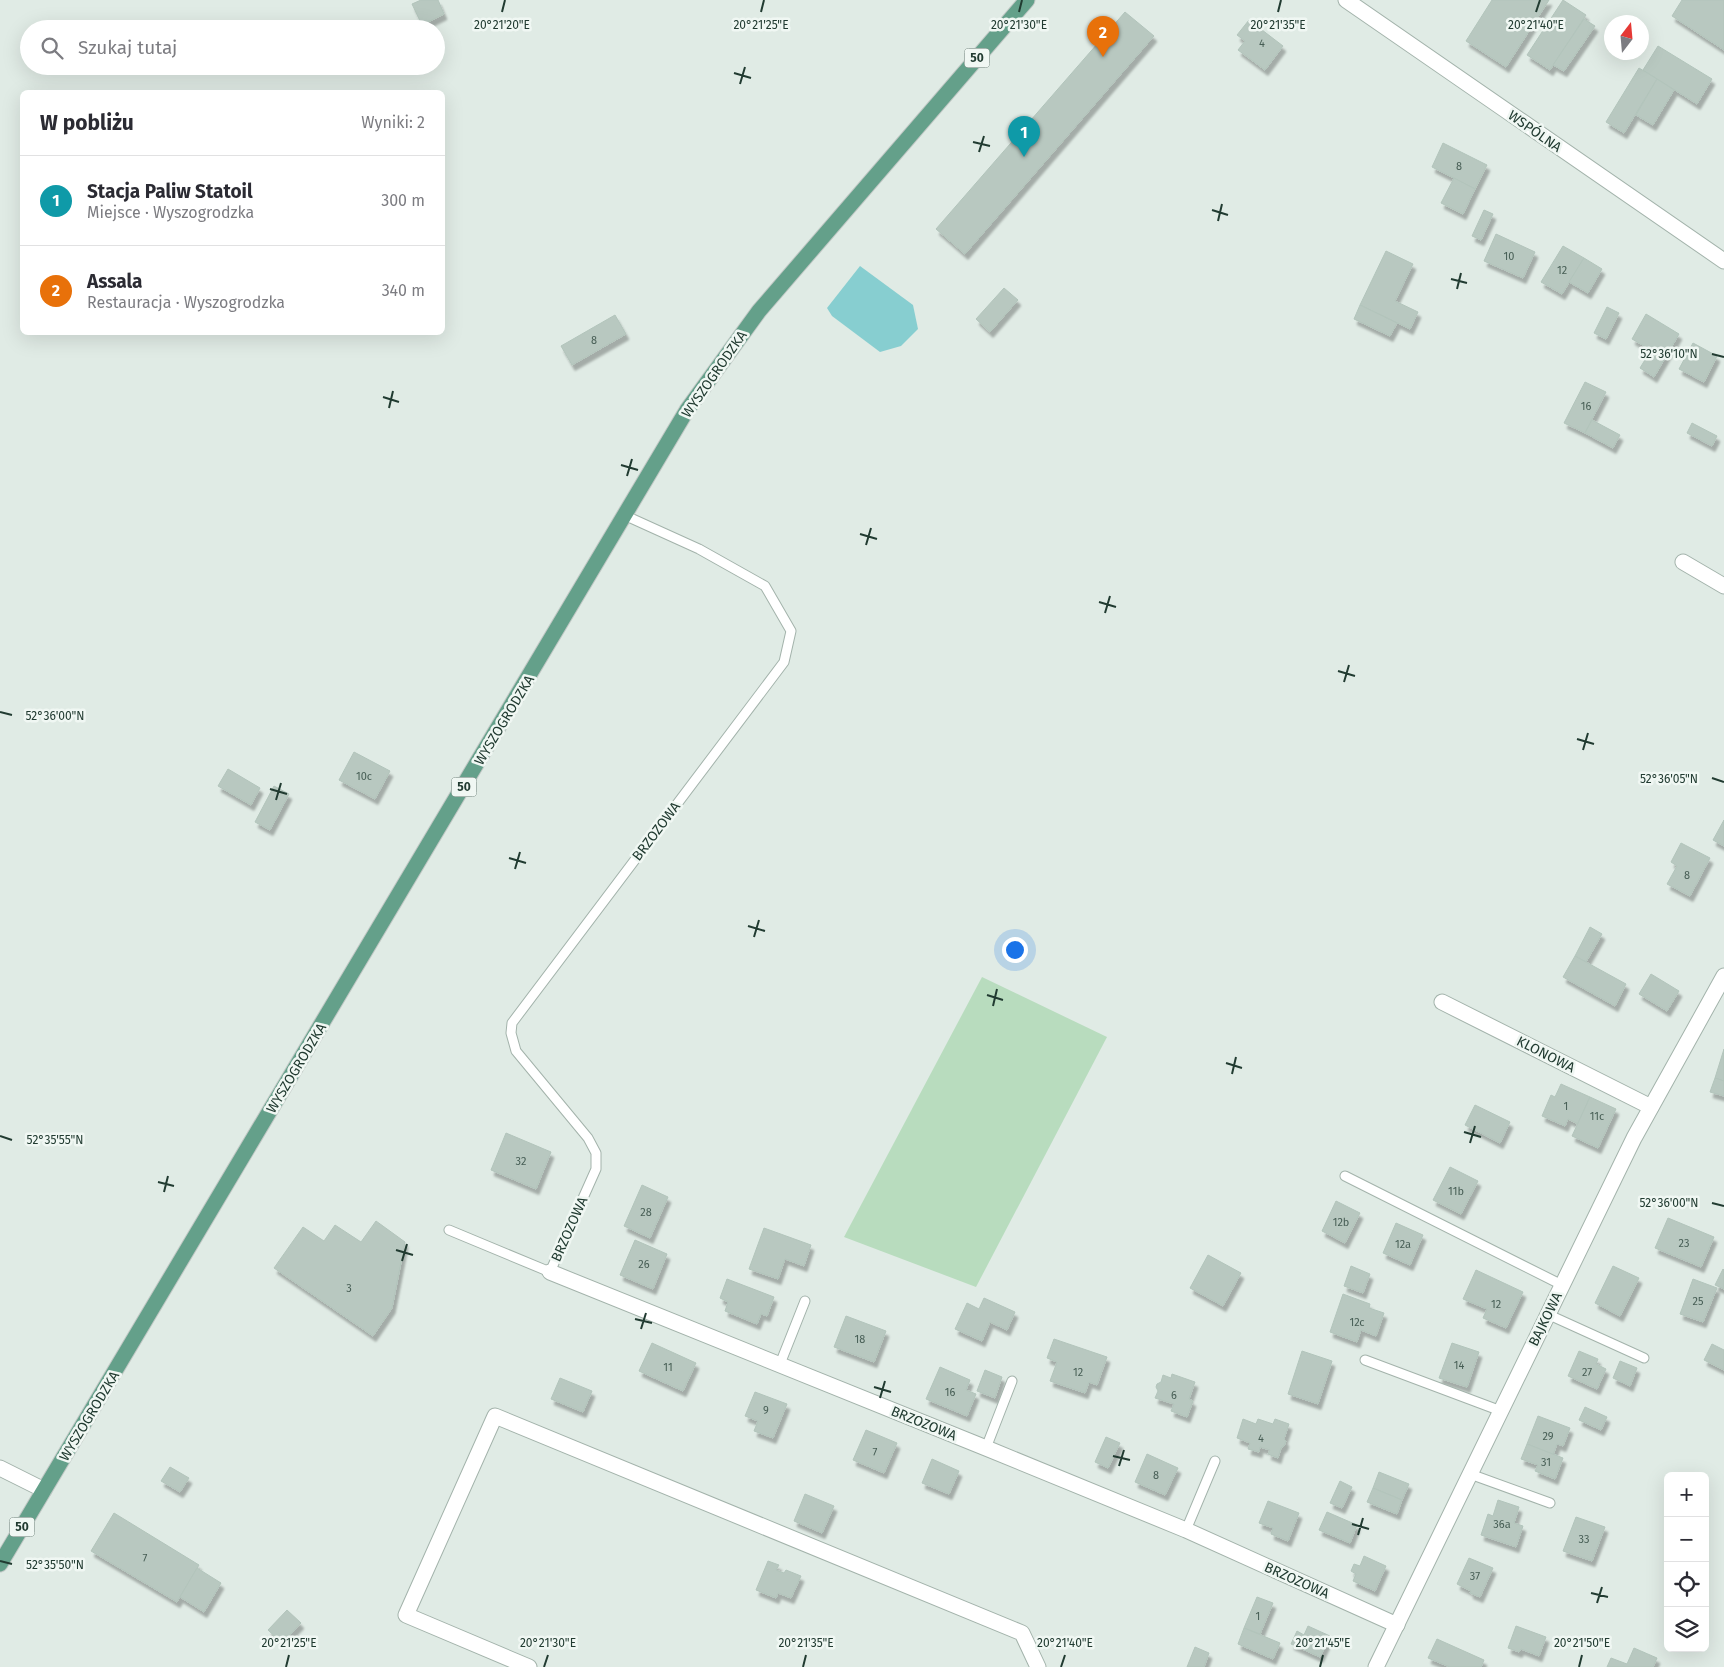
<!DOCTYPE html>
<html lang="pl">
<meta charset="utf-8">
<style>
:root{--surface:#fff;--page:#f7f7f7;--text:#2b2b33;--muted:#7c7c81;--line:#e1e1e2;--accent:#854843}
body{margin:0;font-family:"Fira Sans",sans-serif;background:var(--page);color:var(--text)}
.controls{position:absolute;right:15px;bottom:15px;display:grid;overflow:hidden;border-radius:8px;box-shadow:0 5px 20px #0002}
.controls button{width:45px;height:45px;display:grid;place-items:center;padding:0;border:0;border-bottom:1px solid var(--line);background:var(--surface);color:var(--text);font:25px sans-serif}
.compass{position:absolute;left:1604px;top:15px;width:45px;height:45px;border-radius:50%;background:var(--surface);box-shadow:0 5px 20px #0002;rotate:16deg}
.you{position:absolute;left:1014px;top:949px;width:18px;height:18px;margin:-12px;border:4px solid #fff;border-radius:50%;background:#1a73e8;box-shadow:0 0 0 8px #1a73e833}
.badge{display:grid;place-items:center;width:32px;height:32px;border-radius:50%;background:var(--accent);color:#fff;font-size:16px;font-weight:700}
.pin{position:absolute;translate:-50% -41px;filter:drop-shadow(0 1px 2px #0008)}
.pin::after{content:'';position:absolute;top:26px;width:18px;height:15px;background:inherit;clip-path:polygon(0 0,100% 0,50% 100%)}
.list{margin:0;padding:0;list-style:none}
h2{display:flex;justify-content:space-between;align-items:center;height:65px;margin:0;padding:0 20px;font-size:21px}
h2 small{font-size:16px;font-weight:400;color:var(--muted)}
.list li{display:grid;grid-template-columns:32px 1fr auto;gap:15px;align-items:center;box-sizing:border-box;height:90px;padding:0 20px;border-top:1px solid var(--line)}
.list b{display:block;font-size:19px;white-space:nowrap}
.list p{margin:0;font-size:16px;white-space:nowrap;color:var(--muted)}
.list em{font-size:16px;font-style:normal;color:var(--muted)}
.icon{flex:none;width:28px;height:28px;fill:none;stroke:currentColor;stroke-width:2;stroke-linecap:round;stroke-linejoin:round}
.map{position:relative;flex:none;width:1724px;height:1667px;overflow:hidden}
.search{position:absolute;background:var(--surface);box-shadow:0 5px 20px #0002;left:20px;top:20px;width:425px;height:55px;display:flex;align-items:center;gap:12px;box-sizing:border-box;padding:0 18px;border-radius:28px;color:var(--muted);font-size:19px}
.panel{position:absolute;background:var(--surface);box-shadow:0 5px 20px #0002;left:20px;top:90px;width:425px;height:245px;border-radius:8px}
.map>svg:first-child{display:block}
.green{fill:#b8dcbe}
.water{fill:#87ced0}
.building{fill:#b8c8c0;stroke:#b2c4bb;filter:url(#shadow)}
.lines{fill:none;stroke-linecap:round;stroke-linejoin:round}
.service-casing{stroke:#a3b3ab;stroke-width:11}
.minor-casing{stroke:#a3b3ab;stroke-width:17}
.primary-casing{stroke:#c1c8c5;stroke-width:17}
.service{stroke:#fff;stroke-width:9}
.minor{stroke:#fff;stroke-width:15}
.primary{stroke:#64a08a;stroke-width:15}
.ticks{fill:none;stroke:#213b31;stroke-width:2}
.labels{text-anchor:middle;stroke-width:5;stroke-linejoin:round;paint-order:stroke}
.number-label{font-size:11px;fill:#475e55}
.shield{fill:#f0f7f3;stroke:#5f736b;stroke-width:1}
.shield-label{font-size:12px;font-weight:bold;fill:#213b31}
.street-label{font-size:14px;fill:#213b31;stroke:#f0f7f3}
.ticks-label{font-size:12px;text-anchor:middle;fill:#213b31;stroke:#f0f7f3;stroke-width:5;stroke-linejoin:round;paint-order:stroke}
</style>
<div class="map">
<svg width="1724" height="1667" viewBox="0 0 1724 1667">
<defs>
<filter id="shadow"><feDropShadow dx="3" dy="5.5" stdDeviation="1" flood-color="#0004"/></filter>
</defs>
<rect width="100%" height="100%" fill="#e0ebe5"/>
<!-- green -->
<path class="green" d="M982 977 1107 1037 976 1287 844 1237Z"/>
<!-- water -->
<path class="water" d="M860 266 913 305 918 329 901 346 880 352 832 316 827 308Z"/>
<!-- building -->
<g class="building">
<path d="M421 0H438L444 14 422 25 412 4Z"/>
<path d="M1492 0H1549L1506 67 1466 41Z"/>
<path d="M1563 0 1586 15 1550 70 1527 55Z"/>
<path d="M1682 0H1724V50L1672 16Z"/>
<path d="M1125 12 1154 36 965 254 936 229Z"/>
<path d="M1584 19 1595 26 1564 71 1553 65Z"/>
<path d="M1249 20 1283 46 1265 70 1238 50 1245 41 1237 35Z"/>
<path d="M1658 46 1712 79 1697 104 1643 70Z"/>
<path d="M1639 68 1657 79 1624 133 1606 122Z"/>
<path d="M1657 79 1674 90 1653 125 1636 115Z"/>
<path d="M1443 143 1487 165 1475 189 1432 167Z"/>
<path d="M1454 178 1475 189 1463 214 1441 203Z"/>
<path d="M1484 210 1493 214 1481 240 1472 236Z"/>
<path d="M1496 234 1535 252 1523 278 1484 261Z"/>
<path d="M1563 246 1584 258 1562 294 1541 282Z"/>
<path d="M1386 251 1413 264 1395 301 1418 312 1410 329 1360 305Z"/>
<path d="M1584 258 1602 269 1588 293 1569 282Z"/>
<path d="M1004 288 1018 300 990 332 976 319Z"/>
<path d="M1360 305 1397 323 1390 336 1354 319Z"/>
<path d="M1607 307 1619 313 1606 339 1594 333Z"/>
<path d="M1646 314 1679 334 1654 377 1640 368 1651 350 1632 339Z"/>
<path d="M615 315 626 334 572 365 561 346Z"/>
<path d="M1693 343 1717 356 1704 382 1679 369Z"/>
<path d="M1585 382 1606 392 1585 433 1564 423Z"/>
<path d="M1592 420 1620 435 1613 448 1585 433Z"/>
<path d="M1692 423 1717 436 1712 446 1687 433Z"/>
<path d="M354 752 390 771 375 799 339 780Z"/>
<path d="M228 769 260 788 251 805 218 786Z"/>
<path d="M274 786 289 794 270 830 255 822Z"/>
<path d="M1724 820V846L1713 840Z"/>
<path d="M1681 843 1710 858 1690 896 1667 884 1677 866 1671 862Z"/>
<path d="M1590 927 1602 934 1586 962 1575 956Z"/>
<path d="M1575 956 1626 984 1615 1006 1563 977Z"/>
<path d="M1651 974 1679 991 1667 1011 1639 994Z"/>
<path d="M1724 1049V1081L1715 1078Z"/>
<path d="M1715 1078 1724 1081V1096L1710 1092Z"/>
<path d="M1561 1084 1590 1097 1578 1124 1568 1119 1565 1126 1542 1116 1551 1095 1555 1097Z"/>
<path d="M1590 1097 1616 1109 1598 1148 1572 1136Z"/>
<path d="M1475 1105 1510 1122 1500 1143 1465 1125Z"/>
<path d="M506 1133 551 1152 536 1189 491 1170Z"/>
<path d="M1450 1167 1478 1181 1461 1214 1433 1200Z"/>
<path d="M642 1185 668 1197 650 1238 624 1226Z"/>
<path d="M1336 1201 1360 1213 1345 1243 1322 1231Z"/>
<path d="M1668 1218 1714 1237 1701 1267 1655 1248Z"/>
<path d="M376 1221 405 1242 392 1308 373 1336 274 1268 303 1227 324 1241 335 1225 361 1242Z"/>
<path d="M1396 1223 1423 1235 1410 1265 1383 1253Z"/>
<path d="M764 1228 811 1245 804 1266 785 1259 778 1279 749 1269Z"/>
<path d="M635 1240 667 1254 653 1289 620 1275Z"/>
<path d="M1208 1255 1241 1273 1223 1306 1190 1288Z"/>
<path d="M1351 1266 1370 1274 1363 1293 1344 1286Z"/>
<path d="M1613 1266 1639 1278 1620 1316 1595 1303Z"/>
<path d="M1723 1269 1724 1270V1289L1715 1285Z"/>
<path d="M1476 1270 1523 1292 1506 1328 1483 1318 1487 1309 1463 1299Z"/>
<path d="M727 1279 774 1297 767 1316 761 1314 757 1324 725 1311 728 1302 720 1298Z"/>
<path d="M1693 1279 1717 1288 1703 1322 1680 1314Z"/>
<path d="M1343 1294 1370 1304 1369 1308 1384 1313 1376 1336 1361 1330 1357 1342 1330 1332Z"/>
<path d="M984 1298 1015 1312 1007 1330 990 1322 982 1341 955 1329 967 1303 979 1309Z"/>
<path d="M846 1316 886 1331 874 1362 834 1347Z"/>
<path d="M1054 1339 1107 1357 1097 1385 1089 1382 1085 1393 1050 1381 1057 1362 1047 1358Z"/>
<path d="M652 1343 696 1363 683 1391 639 1371Z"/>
<path d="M1452 1343 1479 1352 1467 1387 1439 1378Z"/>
<path d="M1712 1344 1724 1350V1370L1704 1360Z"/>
<path d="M1302 1351 1332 1361 1318 1404 1288 1394Z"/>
<path d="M1579 1351 1598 1359 1596 1364 1606 1369 1597 1389 1568 1376Z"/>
<path d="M1620 1361 1637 1368 1630 1386 1613 1378Z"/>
<path d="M940 1367 970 1380 966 1390 976 1394 967 1416 926 1399Z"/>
<path d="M985 1370 1002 1377 995 1398 977 1391Z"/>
<path d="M1172 1374 1195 1382 1189 1399 1193 1401 1187 1417 1171 1411 1174 1404 1155 1398 1158 1391 1156 1387 1157 1384 1161 1382 1163 1375 1171 1378Z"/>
<path d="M560 1378 592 1391 583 1412 551 1399Z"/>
<path d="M755 1392 787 1404 773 1438 754 1431 758 1421 745 1416Z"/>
<path d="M1585 1407 1607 1417 1601 1430 1579 1420Z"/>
<path d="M1538 1416 1570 1428 1563 1446 1557 1444 1553 1455 1527 1444Z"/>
<path d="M1243 1419 1256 1424 1258 1419 1273 1424 1275 1419 1289 1424 1284 1439 1286 1441 1284 1446 1281 1448 1278 1458 1268 1454 1270 1450 1260 1447 1259 1452 1248 1449 1250 1443 1237 1438Z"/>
<path d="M866 1430 897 1443 884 1473 853 1460Z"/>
<path d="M1106 1437 1120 1443 1108 1468 1095 1462Z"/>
<path d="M1527 1444 1563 1458 1555 1479 1535 1471 1538 1465 1521 1459Z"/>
<path d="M1147 1454 1178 1468 1165 1495 1135 1482Z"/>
<path d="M932 1459 959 1471 949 1494 922 1483Z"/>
<path d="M170 1467 189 1478 180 1492 161 1481Z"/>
<path d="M1379 1472 1409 1484 1402 1500 1373 1488Z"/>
<path d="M1340 1481 1352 1487 1342 1508 1330 1503Z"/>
<path d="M1373 1488 1402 1500 1397 1514 1367 1502Z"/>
<path d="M805 1494 834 1506 822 1533 794 1521Z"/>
<path d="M1498 1500 1519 1507 1514 1523 1523 1526 1516 1547 1481 1535 1488 1514 1493 1516Z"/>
<path d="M1268 1501 1299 1513 1288 1541 1271 1534 1273 1528 1259 1523Z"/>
<path d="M1327 1512 1357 1525 1350 1543 1319 1530Z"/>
<path d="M114 1513 199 1565 177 1602 91 1551Z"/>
<path d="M1576 1517 1605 1527 1592 1561 1563 1551Z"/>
<path d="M1364 1556 1386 1566 1375 1591 1353 1581 1356 1574 1351 1571 1354 1564 1360 1566Z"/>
<path d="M1469 1558 1493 1568 1480 1597 1470 1593 1471 1591 1457 1584Z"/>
<path d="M768 1561 779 1565 776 1570 784 1573 786 1570 801 1576 791 1598 778 1593 776 1598 756 1590Z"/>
<path d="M197 1568 221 1583 204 1612 180 1597Z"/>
<path d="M1257 1597 1273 1603 1260 1634 1244 1628Z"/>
<path d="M287 1610 301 1623 282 1643 268 1630Z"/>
<path d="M1308 1626 1330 1636 1320 1657 1291 1644 1297 1631 1304 1635Z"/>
<path d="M1516 1626 1546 1637 1539 1656 1521 1649 1519 1652 1508 1648Z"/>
<path d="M1244 1628 1280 1643 1273 1659 1238 1644Z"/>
<path d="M1437 1639 1484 1660 1481 1667H1450L1428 1658Z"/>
<path d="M1195 1647 1209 1653 1204 1667H1187Z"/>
<path d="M1634 1648 1657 1658 1653 1667H1607L1611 1658 1627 1664Z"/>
</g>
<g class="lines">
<!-- service casing -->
<g class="service-casing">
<g id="service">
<path d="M1345 1176 1562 1285"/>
<path d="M449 1230 550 1272 596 1169V1153L588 1138 516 1051 511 1033 512 1023 784 662 791 631 765 586 699 549 624 515"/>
<path d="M1547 1314 1644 1358"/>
<path d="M1365 1360 1501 1411"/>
<path d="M780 1364 805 1301"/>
<path d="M986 1448 1012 1381"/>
<path d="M1470 1474 1550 1503"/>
<path d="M1186 1530 1215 1461"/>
</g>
</g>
<!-- minor casing -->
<g class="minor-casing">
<g id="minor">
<path d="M1346 0 1724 261"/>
<path d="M1683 562 1724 586"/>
<path d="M1442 1002 1651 1107"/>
<path d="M550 1272 986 1448 1186 1530 1397 1625"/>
<path d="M0 1468 44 1490"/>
<path d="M529 1667 406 1615 495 1416 1022 1633 1038 1667"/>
<path d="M1376 1667 1634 1138 1724 976"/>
</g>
</g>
<!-- primary casing -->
<g class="primary-casing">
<path id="primary" d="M0 1564 687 410 759 311 1027 0"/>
</g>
<!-- service -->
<use href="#service" class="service"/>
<!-- minor -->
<use href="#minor" class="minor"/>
<!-- primary -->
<use href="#primary" class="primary"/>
</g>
<!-- ticks -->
<path class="ticks" d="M502 12 505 0M761 12 764 0M1019 12 1022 0M1278 12 1281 0M1536 12 1540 0M734 73 751 78M740 84 745 67M973 142 990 146M979 152 984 136M1212 210 1228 215M1218 221 1222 204M1451 279 1467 283M1457 289 1461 273M1712 354 1724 357M383 397 399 402M389 408 393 391M621 465 638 470M627 476 632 459M860 534 877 539M866 545 871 528M1099 602 1116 607M1105 613 1110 596M1338 671 1355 676M1344 682 1349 665M0 712 12 715M1577 739 1594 744M1583 750 1588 733M1712 778 1724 782M270 789 287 794M276 800 281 783M509 858 526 863M515 869 520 852M748 926 765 931M754 937 759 920M987 995 1003 1000M993 1006 997 989M1226 1063 1242 1068M1232 1074 1236 1057M1464 1132 1481 1137M0 1136 12 1140M1470 1143 1475 1126M158 1182 174 1186M164 1192 168 1176M1712 1203 1724 1206M396 1250 413 1255M402 1261 407 1244M635 1319 652 1323M641 1329 646 1313M874 1387 891 1392M880 1398 885 1381M1113 1456 1130 1460M1119 1466 1124 1450M1352 1524 1369 1529M1358 1535 1363 1518M0 1561 12 1564M1591 1593 1608 1597M1597 1603 1602 1587M286 1667 289 1655M544 1667 548 1655M803 1667 806 1655M1061 1667 1065 1655M1320 1667 1323 1655M1579 1667 1582 1655"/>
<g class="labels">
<!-- number labels -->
<g class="number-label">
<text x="1262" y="47">4</text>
<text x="1459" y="170">8</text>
<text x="1509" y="260">10</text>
<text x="1562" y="274">12</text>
<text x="594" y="344">8</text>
<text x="1586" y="410">16</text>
<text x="364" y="780">10c</text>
<text x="1687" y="879">8</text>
<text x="1566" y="1110">1</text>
<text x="1597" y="1120">11c</text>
<text x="521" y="1165">32</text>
<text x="1456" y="1195">11b</text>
<text x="646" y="1216">28</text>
<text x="1341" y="1226">12b</text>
<text x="1684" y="1247">23</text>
<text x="1403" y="1248">12a</text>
<text x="644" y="1268">26</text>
<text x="349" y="1292">3</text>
<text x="1698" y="1305">25</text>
<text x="1496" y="1308">12</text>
<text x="1357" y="1326">12c</text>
<text x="860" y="1343">18</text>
<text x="1459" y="1369">14</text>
<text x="668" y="1371">11</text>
<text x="1078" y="1376">12</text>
<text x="1587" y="1376">27</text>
<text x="950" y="1396">16</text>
<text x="1174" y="1399">6</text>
<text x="766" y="1414">9</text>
<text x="1548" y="1440">29</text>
<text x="1261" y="1442">4</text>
<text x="875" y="1456">7</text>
<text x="1546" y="1466">31</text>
<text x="1156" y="1479">8</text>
<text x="1502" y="1528">36a</text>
<text x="1584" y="1543">33</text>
<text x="145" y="1562">7</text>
<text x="1475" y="1580">37</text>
<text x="1258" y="1620">1</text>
</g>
<!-- shield labels -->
<g class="shield">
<rect x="964.5" y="48.5" width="25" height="19" rx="4"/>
<rect x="451.5" y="777.5" width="25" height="19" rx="4"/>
<rect x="9.5" y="1517.5" width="25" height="19" rx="4"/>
</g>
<g class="shield-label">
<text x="977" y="62">50</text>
<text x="464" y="791">50</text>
<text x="22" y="1531">50</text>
</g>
<!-- street labels -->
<g class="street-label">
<text transform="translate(1535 131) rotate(35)" y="5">WSPÓLNA</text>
<text transform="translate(714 374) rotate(-55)" y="5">WYSZOGRODZKA</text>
<text transform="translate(504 720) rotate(-59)" y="5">WYSZOGRODZKA</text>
<text transform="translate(656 831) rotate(-53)" y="5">BRZOZOWA</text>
<text transform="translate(1546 1054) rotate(27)" y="5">KLONOWA</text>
<text transform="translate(296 1068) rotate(-59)" y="5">WYSZOGRODZKA</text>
<text transform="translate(569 1229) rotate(-66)" y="5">BRZOZOWA</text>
<text transform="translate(1545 1319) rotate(-64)" y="5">BAJKOWA</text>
<text transform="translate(89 1416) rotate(-59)" y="5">WYSZOGRODZKA</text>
<text transform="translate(924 1423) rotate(22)" y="5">BRZOZOWA</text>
<text transform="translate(1297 1580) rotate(24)" y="5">BRZOZOWA</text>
</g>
</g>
<g class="ticks-label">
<text x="502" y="29">20°21'20"E</text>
<text x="761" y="29">20°21'25"E</text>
<text x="1019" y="29">20°21'30"E</text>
<text x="1278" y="29">20°21'35"E</text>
<text x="1536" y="29">20°21'40"E</text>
<text x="1669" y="358">52°36'10"N</text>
<text x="55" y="720">52°36'00"N</text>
<text x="1669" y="783">52°36'05"N</text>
<text x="55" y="1144">52°35'55"N</text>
<text x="1669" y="1207">52°36'00"N</text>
<text x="55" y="1569">52°35'50"N</text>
<text x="289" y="1647">20°21'25"E</text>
<text x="548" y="1647">20°21'30"E</text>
<text x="806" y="1647">20°21'35"E</text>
<text x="1065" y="1647">20°21'40"E</text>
<text x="1323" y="1647">20°21'45"E</text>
<text x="1582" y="1647">20°21'50"E</text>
</g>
</svg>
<div class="controls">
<button>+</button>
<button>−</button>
<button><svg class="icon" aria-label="locate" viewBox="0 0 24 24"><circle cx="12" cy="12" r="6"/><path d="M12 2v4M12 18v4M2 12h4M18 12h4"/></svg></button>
<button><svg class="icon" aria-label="layers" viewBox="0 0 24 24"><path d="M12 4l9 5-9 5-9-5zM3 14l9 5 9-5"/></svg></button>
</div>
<svg class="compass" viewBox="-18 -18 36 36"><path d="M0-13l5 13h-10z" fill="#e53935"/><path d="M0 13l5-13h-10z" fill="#7c7c81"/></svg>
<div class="you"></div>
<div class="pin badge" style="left:1024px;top:157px;background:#0f9aa8">1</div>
<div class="pin badge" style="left:1103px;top:57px;background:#e8710a">2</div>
<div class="search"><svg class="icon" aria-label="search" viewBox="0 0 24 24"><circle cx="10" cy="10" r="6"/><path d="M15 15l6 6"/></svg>Szukaj tutaj</div>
<section class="panel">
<h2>W pobliżu<small>Wyniki: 2</small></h2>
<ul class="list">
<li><span class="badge" style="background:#0f9aa8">1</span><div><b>Stacja Paliw Statoil</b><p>Miejsce · Wyszogrodzka</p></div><em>300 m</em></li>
<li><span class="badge" style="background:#e8710a">2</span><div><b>Assala</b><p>Restauracja · Wyszogrodzka</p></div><em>340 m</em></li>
</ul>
</section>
</div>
